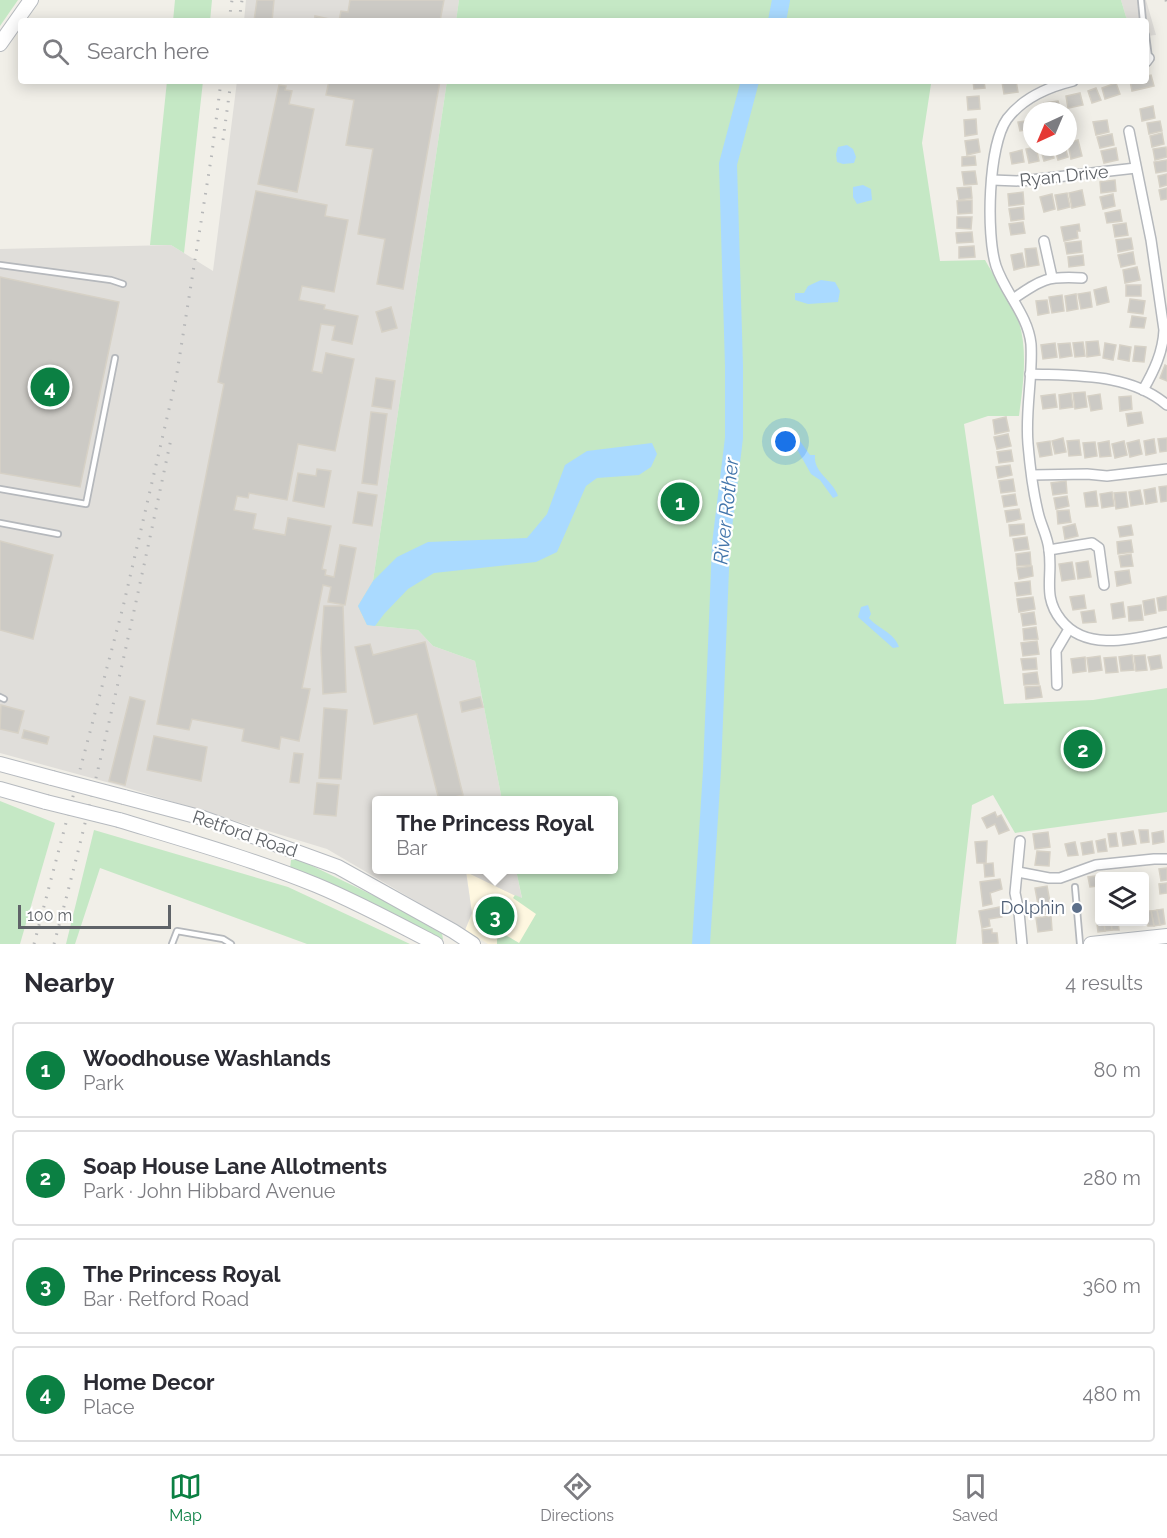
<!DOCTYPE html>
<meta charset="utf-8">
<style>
:root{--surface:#fff;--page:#f2f2f3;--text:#2b2b33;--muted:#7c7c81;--line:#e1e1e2;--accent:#0b8043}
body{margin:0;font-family:Raleway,sans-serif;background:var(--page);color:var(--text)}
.controls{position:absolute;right:18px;bottom:18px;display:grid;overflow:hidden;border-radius:6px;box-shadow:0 3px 15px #0003}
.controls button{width:54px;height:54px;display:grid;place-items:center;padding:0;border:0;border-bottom:2px solid var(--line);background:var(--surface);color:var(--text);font:30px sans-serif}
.compass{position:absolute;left:1023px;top:102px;width:54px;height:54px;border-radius:50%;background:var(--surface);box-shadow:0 3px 15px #0003;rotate:224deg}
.scale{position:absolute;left:18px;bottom:15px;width:153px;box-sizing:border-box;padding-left:6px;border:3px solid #5f6368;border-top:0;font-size:16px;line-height:21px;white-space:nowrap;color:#5f6368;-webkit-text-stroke:4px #fff;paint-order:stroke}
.you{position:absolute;left:786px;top:442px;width:21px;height:21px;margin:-15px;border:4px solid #fff;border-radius:50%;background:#1a73e8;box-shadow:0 0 0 9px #1a73e833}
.badge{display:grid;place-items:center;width:39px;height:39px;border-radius:50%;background:var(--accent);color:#fff;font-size:20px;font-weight:700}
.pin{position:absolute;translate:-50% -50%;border:3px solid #fff;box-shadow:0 2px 6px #0006}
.popup{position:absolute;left:372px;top:796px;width:246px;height:78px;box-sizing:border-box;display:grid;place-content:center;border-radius:6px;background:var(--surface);filter:drop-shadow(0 2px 4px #0005);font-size:20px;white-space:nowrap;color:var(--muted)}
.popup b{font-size:22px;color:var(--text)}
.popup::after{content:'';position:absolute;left:50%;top:100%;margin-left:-12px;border:12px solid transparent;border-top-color:var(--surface)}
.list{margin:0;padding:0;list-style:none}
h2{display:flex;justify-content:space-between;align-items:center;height:78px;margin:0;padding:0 24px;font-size:26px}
h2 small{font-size:20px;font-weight:400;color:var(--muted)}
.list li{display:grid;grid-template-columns:39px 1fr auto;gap:18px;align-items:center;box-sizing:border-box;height:96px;margin:0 12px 12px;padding:0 12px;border:2px solid var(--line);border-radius:6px}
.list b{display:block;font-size:22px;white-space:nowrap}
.list p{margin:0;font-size:20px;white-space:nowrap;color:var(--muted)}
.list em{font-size:20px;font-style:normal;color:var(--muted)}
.icon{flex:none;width:33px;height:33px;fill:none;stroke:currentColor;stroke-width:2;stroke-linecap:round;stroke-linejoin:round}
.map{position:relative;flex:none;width:1167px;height:944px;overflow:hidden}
.search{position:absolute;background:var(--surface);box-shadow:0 3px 15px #0003;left:18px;right:18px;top:18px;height:66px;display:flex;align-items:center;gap:15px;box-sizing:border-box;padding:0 21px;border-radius:6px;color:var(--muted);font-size:22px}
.sheet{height:510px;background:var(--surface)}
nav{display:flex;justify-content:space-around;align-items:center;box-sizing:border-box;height:84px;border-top:2px solid var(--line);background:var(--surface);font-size:16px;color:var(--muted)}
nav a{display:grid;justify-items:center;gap:3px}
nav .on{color:var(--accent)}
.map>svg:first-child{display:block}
.commercial{fill:#fef7e0}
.industrial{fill:#e0deda}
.green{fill:#c5e8c5}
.water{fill:#aadaff}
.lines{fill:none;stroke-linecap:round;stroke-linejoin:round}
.river{stroke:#aadaff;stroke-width:18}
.building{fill:#cccac5;stroke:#d6d1c6;stroke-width:1.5}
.lane-casing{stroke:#b5b8bc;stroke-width:8}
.street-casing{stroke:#b5b8bc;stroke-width:12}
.secondary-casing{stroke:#b6babf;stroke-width:16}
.lane{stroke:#fff;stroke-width:4.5}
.street{stroke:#fff;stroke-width:9}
.secondary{stroke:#fff;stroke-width:14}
.rail{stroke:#b6b7b8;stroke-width:3;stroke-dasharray:1.5 8;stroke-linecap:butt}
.secondary-bridge-casing{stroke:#b6babf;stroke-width:16;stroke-linecap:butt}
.secondary-bridge{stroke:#fff;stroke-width:14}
.service-dot{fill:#5c6f8a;stroke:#fff;stroke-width:2}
.labels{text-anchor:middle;stroke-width:4.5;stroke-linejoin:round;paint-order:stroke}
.street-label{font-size:18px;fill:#5f6368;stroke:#fff}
.service-label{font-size:18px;fill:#4e5e75;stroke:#fff;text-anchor:end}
.water-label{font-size:20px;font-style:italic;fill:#4174aa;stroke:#fff}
</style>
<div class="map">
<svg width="1167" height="944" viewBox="0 0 1167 944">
<rect width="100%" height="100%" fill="#f1efe8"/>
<!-- commercial -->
<path class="commercial" d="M466 871 522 899 541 911 521 944 502 933 497 939V944H488L465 930 472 913Z"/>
<!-- industrial -->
<g class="industrial">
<path d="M246 0H459L456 21H244Z"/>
<path d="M1121 0H1146L1156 35 1146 36V21H1130L1126 17Z"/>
<path d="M237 81H447L373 581 359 606 367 625 418 630 433 646 475 661 502 800H376V870H516L522 899 466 872 472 913 465 930 327 849 121 786 0 753V249L171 245 213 271Z"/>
</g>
<!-- green -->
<g class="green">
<path d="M0 0H18L0 26Z"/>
<path d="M175 0H212L210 21H173Z"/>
<path d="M459 0H1121L1126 17 1130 21H456Z"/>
<path d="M167 81H203L184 253 171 245H150Z"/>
<path d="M447 81H934L931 84 922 143 940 261 985 260C995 278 1013 304 1019 322 1028 352 1023 386 1019 416H988L964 424 1004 704 1093 700 1167 688V812L1015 833 993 795 972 805 956 944H497V939L502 933 519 943 536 914 513 898 515 895 522 898 516 870H614V800H502L475 661 433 646 418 630 367 625 358 606 373 581Z"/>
<path d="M0 801 55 823 20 944H0Z"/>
<path d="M94 830 288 887 410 944H307L100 868 75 944H66Z"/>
<path d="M298 859 391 904 442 934 443 939 442 940 290 869 291 860Z"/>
</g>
<!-- water -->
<g class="water">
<path d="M847 145 853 149 856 157 854 163 843 164 837 162 836 154 838 147Z"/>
<path d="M863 185 871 189 872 200 857 204 853 197V187Z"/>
<path d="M821 280 835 282 840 291 838 302 808 304 795 300V293H804L808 286Z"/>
<path d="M788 428 792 430 810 455H815C813 473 833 480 838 496L833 498 820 480 811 474 788 433Z"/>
<path d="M652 443 657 454 651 467 639 475 597 478 586 486 557 552 536 562 434 573 408 589 384 614 375 626 367 625 358 606 373 581 397 557 428 542 527 538 547 514 565 465 587 451Z"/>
<path d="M868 605 871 614 869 618C878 629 894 632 899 647L893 648 858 617 861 607Z"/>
</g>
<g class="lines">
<!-- river -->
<g class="river">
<path d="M777 21 781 0"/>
<path d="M701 944 712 770 721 544 734 438V366L728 164 750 81"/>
</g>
</g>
<!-- building -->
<g class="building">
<path d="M257 0H274L272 21H254Z"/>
<path d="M350 0H444L440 21H314L315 16 339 21 341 11 348 12Z"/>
<path d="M1151 75 1154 86 1132 91 1130 81H1146V76Z"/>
<path d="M329 81H440L403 289 377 284 385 239 358 234 373 149 346 145 354 100 326 95Z"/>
<path d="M973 81H984L985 88 974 89Z"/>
<path d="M1016 81 1018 92 1004 94 1002 82Z"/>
<path d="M1116 83 1120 94 1105 99 1102 88Z"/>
<path d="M279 85 286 86 285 90 292 91 289 104 314 109 297 192 258 184Z"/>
<path d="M1096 88 1101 100 1092 103 1088 91Z"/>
<path d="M1080 93 1083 105 1068 108 1066 96Z"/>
<path d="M979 96 980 109 968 110 967 97Z"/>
<path d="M1058 101 1061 111H1045L1044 103Z"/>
<path d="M1153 106 1155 118 1142 121 1140 109Z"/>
<path d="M976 119 977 134 965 136 964 120Z"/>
<path d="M1031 120 1032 129 1020 131 1018 122Z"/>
<path d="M1107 120 1109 132 1096 135 1093 122Z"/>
<path d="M1160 121 1162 131 1149 134 1147 123Z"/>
<path d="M1162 133 1164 144 1152 147 1150 136Z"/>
<path d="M1112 134 1114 145 1100 148 1097 137Z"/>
<path d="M978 139 980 152 967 155 965 141Z"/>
<path d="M1078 140 1082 156 1071 159 1068 143Z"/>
<path d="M1036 147 1039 161 1029 163 1026 149Z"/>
<path d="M1040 147H1051L1054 158 1044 161Z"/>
<path d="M1054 147H1065L1068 157 1058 160Z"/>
<path d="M1166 147 1167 157 1155 160 1153 149Z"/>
<path d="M1116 148 1118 160 1104 163 1101 151Z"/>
<path d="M1022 150 1024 162 1012 164 1010 153Z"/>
<path d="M975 156 976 165 962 166V157Z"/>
<path d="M1167 160V171L1156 173 1154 162Z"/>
<path d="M975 171 977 184 964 185 962 172Z"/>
<path d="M1167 174V185L1160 187 1158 176Z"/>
<path d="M1115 180 1116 191 1101 193 1100 182Z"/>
<path d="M971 187 972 198 959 200 957 188Z"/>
<path d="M1167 188V199L1161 200 1159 190Z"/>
<path d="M1082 190 1085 205 1072 208 1069 193Z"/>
<path d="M256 191 327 205 325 216 348 220 334 292 302 286 299 300 325 305 324 309 358 316 352 344 332 340 335 326 321 324 312 371 322 373 326 353 354 359 335 451 298 444 287 500 249 493 248 498 237 496 234 510 256 514 253 529 285 535 288 518 331 526 322 569 326 570 325 575 334 577 340 545 356 548 345 605 328 602 331 587 323 585 302 688 310 689 299 741 281 737 279 749 242 741 244 729 192 719 189 730 157 724 224 384 218 382Z"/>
<path d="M1023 192 1024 204 1009 206 1008 194Z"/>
<path d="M1067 193 1070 207 1058 210 1055 195Z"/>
<path d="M1052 194 1055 209 1044 212 1040 197Z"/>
<path d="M1113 194 1115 206 1103 209 1100 197Z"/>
<path d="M972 200V213L958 214 957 201Z"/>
<path d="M1023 207 1024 219 1011 221 1009 209Z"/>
<path d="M1120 210 1122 221 1107 223 1105 213Z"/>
<path d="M957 217H972L971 229 957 228Z"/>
<path d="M1023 222 1025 233 1011 235 1009 224Z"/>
<path d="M1126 223 1128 235 1115 237 1113 225Z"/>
<path d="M1079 224 1080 231H1077L1078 238 1064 241 1061 227Z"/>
<path d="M972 232 973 242 957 243 956 233Z"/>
<path d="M1131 238 1133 249 1118 252 1116 240Z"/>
<path d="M1081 241 1082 252 1067 254 1065 243Z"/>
<path d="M974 246 975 257 959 258V247Z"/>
<path d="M1036 248 1039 265 1027 267 1025 249Z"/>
<path d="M1133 252 1135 264 1121 267 1118 255Z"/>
<path d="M1022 253 1025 267 1014 270 1011 255Z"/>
<path d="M1083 255 1084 265 1069 267 1068 257Z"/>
<path d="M1137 267 1140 280 1125 283 1123 270Z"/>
<path d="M0 277 119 302 80 487 0 473Z"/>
<rect x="1126" y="285" width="15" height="11"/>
<path d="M1106 287 1109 302 1097 305 1094 290Z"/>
<path d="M1090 292 1092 307 1081 309 1078 294Z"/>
<path d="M1076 294 1078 309 1067 311 1065 296Z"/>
<path d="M1062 295 1064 311 1052 313 1049 297Z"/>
<path d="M1130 299 1145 301 1143 314 1128 312Z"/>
<path d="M1047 300 1049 313 1038 315 1036 301Z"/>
<path d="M391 307 397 328 382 332 376 312Z"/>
<path d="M1132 316 1146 318 1144 328 1130 327Z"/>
<path d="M1098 341 1100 355 1087 357 1086 342Z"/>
<path d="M1083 342 1085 356 1075 357 1073 343Z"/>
<path d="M1055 343 1057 357 1043 359 1041 345Z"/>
<path d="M1070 343 1072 356 1060 358 1058 344Z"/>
<path d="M1105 343 1116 345 1113 360 1103 358Z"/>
<path d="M1120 345 1131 347 1129 361 1118 359Z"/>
<path d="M1135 346 1146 347 1144 362 1133 361Z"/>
<path d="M1165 365 1167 366V381L1160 378Z"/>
<path d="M376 378 395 381 391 409 372 406Z"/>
<path d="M1085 392 1087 407 1075 409 1073 393Z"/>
<path d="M1071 393 1073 407 1060 409 1059 395Z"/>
<path d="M1055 394 1057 407 1043 409 1041 396Z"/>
<path d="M1100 394 1102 409 1091 411 1088 396Z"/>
<path d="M1131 396 1132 409 1120 411 1119 397Z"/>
<path d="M371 412 387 414 377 485 362 483Z"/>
<path d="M1141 412 1143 423 1128 426 1126 414Z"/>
<path d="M1006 417 1009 431 995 434 993 420Z"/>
<path d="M1008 434 1011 446 997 449 994 437Z"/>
<path d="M1063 438 1066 452 1055 454 1052 441Z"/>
<path d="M1167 438V451L1160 452 1158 439Z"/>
<path d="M1154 439 1156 453 1146 455 1144 441Z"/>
<path d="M1079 440 1081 455 1069 456 1067 441Z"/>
<path d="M1139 440 1142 454 1130 457 1127 443Z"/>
<path d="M1050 441 1052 455 1040 457 1037 443Z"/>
<path d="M1109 441 1111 456 1100 457 1098 443Z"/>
<path d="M1124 441 1127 455 1115 458 1112 444Z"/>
<path d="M1095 442 1097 456 1085 458 1083 443Z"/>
<path d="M1011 450 1013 461 999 463 997 452Z"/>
<path d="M1010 465 1012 475 998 478 996 467Z"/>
<path d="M317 469 331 471 324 507 293 501 298 473 316 476Z"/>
<path d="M1013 479 1015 491 1001 493 999 481Z"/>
<path d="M1066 481 1067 493 1053 495 1051 483Z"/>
<path d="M1167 486V501L1161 502 1159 487Z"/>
<path d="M1155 488 1157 502 1146 504 1144 490Z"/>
<path d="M1140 490 1143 504 1131 506 1129 492Z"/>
<path d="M1096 491 1098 506 1086 507 1084 493Z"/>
<path d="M358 492 377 495 372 526 353 523Z"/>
<path d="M1112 492 1114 506 1102 508 1100 494Z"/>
<path d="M1126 492 1128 507 1116 509 1114 493Z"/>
<path d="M1015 494 1017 505 1004 507 1002 496Z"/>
<path d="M1067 496 1069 506 1056 509 1054 498Z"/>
<path d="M1019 509 1021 519 1007 522 1005 511Z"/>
<path d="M1069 510 1071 522 1058 524 1057 511Z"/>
<path d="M1024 524 1025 534 1010 536 1009 525Z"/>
<path d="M1075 524 1078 536 1065 539 1063 527Z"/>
<path d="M1131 525 1133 535 1120 537 1118 527Z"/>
<path d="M1027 537 1029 549 1015 551 1013 539Z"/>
<path d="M1131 540 1133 552 1118 554 1117 542Z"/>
<path d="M0 541 53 555 33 639 0 630Z"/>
<path d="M1030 552 1031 565 1017 566 1016 554Z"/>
<path d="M1131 554 1133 566 1121 567 1119 556Z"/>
<path d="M1088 561 1091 577 1078 579 1076 563Z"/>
<path d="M1072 562 1075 579 1062 581 1059 564Z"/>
<path d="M1032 566 1033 576 1019 579 1017 568Z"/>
<path d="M1129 570 1131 583 1117 586 1115 572Z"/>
<path d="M1030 581 1031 594 1017 596 1015 583Z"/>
<path d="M1084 595 1086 608 1073 610 1070 597Z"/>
<path d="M1167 596V610L1159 611 1157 598Z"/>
<path d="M1033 597 1035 609 1019 612 1017 599Z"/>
<path d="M1154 599 1156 613 1145 615 1143 601Z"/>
<path d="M1123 602 1125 617 1113 619 1111 604Z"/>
<path d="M1141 605 1143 620 1129 621 1128 607Z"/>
<path d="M324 606H343L346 692 323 694 321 649Z"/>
<path d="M1094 610 1096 622 1083 623 1081 612Z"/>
<path d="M1034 612 1036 624 1023 626 1021 614Z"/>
<path d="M1036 627 1038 639 1024 640 1023 629Z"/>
<path d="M1037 641 1039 654 1023 656 1021 643Z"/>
<path d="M425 642 463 795 441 800H439L417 714 374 724 355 647 370 644 373 655Z"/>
<path d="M1132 655 1134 670 1121 671 1119 657Z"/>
<path d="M1145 655 1147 670 1136 671 1134 656Z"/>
<path d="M1160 655 1162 668 1151 670 1148 657Z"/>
<path d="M1100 656 1102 670 1089 672 1087 658Z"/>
<path d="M1085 657 1086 671 1073 673 1071 659Z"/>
<path d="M1116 657 1118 672 1106 673 1104 658Z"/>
<path d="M1036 658 1037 669 1023 670 1021 659Z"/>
<path d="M1037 672 1039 684 1024 685 1023 674Z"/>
<path d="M1040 686 1042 697 1026 699 1025 687Z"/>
<path d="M130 697 145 701 125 785 109 781Z"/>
<path d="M480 697 483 707 462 712 460 702Z"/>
<path d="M1 705 24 711 18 733 0 729Z"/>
<path d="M324 708 347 710 341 779 319 778Z"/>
<path d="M24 730 49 737 47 744 22 738Z"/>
<path d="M154 736 207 747 201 781 147 770Z"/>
<path d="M294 753 303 754 299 783 290 782Z"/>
<path d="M317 783 339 785 336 816 314 814Z"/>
<path d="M995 812 997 817 1001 815 1009 830 999 834 995 824 987 828 982 818Z"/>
<path d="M1139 830H1148L1149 842 1141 843Z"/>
<path d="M1133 831 1136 844 1123 846 1121 833Z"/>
<path d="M1163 831 1164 842 1153 844 1152 833Z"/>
<path d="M1048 832 1050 847 1035 849 1033 834Z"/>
<path d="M1116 833 1118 846 1110 847 1108 834Z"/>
<path d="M1105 839 1107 851 1098 852 1096 841Z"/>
<path d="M987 841 986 863H977L975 842Z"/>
<path d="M1092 841 1094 853 1083 855 1081 843Z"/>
<path d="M1075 842 1078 855 1068 856 1065 844Z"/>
<path d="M1037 851 1050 852 1049 866 1035 865Z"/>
<path d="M993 863 994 876 985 877 984 864Z"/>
<path d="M1167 868V880L1161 881 1159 869Z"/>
<path d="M1103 875V876H1100V890L1098 886 1090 887 1088 877Z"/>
<path d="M1000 879 1002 889 990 893 992 904 983 906 980 882Z"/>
<path d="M1167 883V893L1160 894 1159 884Z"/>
<path d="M1047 886 1052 913 1040 915 1035 888Z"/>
<path d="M490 897 502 904 504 900 513 905 507 915 511 917 503 932 478 919Z"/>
<path d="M1000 907 1002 917 989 919 990 926 982 928 979 911Z"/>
<path d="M1163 909 1165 924 1160 925 1157 910Z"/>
<path d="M1157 910 1160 925 1154 926 1151 911Z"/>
<path d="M1146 911H1151L1154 926H1148Z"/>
<path d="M1051 916 1052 930 1038 932 1036 918Z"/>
<path d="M1096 916H1100V921H1104L1105 931 1098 932Z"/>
<path d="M1104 921H1111L1112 930 1105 931Z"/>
<path d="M1111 921H1118L1119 930H1112Z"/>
<path d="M992 929V933H997L998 943 983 944 982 930Z"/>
</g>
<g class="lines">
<!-- lane casing -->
<g class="lane-casing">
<g id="lane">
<path d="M1141 0 1143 21"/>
<path d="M1146 35 1149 58"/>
<path d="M0 265 111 280 123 284"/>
<path d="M0 489 86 504 115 358"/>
<path d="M0 523 58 534"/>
<path d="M0 697 4 699"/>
<path d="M1075 887 1080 944"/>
<path d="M172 944 177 931 223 939 231 944"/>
</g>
</g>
<!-- street casing -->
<g class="street-casing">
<g id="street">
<path d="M1146 62 1149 58"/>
<path d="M1073 81C1048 87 1023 98 1007 119 988 146 986 235 996 266 1005 293 1028 315 1031 344 1033 377 1025 410 1028 444 1030 467 1033 493 1039 516 1042 527 1048 538 1049 550 1053 577 1042 596 1061 620 1086 652 1133 639 1167 632"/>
<path d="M1129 131 1151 240 1164 330C1163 352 1154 371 1143 390"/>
<path d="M992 180 1021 181 1136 168"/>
<path d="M1044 241 1052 277"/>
<path d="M1013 299C1042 279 1047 276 1082 278"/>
<path d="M1030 374C1076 376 1130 373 1167 405"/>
<path d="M1032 475 1087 474 1107 476 1167 469"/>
<path d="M1049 550 1092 543 1099 548 1104 585"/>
<path d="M1057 685 1056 651 1069 629"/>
<path d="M1020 841 1015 893 1019 912 1022 944"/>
<path d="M1018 872 1049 878H1060L1096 865 1154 859H1167"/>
</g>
</g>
<!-- secondary casing -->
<g class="secondary-casing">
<g id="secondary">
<path d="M0 44 31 0"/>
<path d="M0 764 52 778"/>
<path d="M0 789 46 802"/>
<path d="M124 797 203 818 338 867 453 931 473 944"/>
<path d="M119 820C185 840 252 859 316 885 357 902 396 923 436 944"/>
<path d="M1091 944 1167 936"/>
</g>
</g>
<!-- lane -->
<use href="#lane" class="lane"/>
<!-- street -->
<use href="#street" class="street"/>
<!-- secondary -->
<use href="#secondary" class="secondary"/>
<!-- rail -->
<g class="rail">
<path d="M1166 0 1167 5"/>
<path d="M229 21 232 0"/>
<path d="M239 21 242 0"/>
<path d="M223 140 231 81"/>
<path d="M34 944 123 607 176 379 212 153 221 81"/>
<path d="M54 944C99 777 135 608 171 439"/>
</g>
<!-- secondary-bridge casing -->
<g class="secondary-bridge-casing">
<g id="secondary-bridge">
<path d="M52 778 124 797"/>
<path d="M46 802 119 820"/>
</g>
</g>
<!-- secondary-bridge -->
<use href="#secondary-bridge" class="secondary-bridge"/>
</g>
<!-- markers -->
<circle class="service-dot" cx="1077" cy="908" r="6"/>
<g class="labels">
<!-- street labels -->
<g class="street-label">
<text transform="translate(1064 176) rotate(-6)" y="6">Ryan Drive</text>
<text transform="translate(245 834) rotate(19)" y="6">Retford Road</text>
</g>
<!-- service labels -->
<g class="service-label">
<text x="1065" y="914">Dolphin</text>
</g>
<!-- water labels -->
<g class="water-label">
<text transform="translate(726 511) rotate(-84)" y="7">River Rother</text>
</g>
</g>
</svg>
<div class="controls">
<button><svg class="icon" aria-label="layers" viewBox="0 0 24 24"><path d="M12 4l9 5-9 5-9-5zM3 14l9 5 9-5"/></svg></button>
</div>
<svg class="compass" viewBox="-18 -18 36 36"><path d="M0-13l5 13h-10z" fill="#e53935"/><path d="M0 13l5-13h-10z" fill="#7c7c81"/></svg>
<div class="scale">100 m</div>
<div class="you"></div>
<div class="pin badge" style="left:680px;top:502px">1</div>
<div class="pin badge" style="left:1083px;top:749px">2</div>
<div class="pin badge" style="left:495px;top:916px">3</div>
<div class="popup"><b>The Princess Royal</b>Bar</div>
<div class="pin badge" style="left:50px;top:387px">4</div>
<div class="search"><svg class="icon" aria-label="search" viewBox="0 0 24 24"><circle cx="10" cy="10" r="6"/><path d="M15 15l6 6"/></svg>Search here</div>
</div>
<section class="sheet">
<h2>Nearby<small>4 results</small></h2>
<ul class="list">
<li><span class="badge">1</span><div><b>Woodhouse Washlands</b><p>Park</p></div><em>80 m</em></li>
<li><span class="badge">2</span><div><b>Soap House Lane Allotments</b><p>Park · John Hibbard Avenue</p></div><em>280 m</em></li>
<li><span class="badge">3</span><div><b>The Princess Royal</b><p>Bar · Retford Road</p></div><em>360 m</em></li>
<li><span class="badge">4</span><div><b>Home Decor</b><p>Place</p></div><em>480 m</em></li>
</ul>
</section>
<nav>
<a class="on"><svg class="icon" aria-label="map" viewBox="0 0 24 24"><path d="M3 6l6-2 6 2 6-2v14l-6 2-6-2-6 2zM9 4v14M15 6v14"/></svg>Map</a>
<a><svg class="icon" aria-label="directions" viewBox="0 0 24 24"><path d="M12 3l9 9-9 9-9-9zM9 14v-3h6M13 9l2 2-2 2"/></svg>Directions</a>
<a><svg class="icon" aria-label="saved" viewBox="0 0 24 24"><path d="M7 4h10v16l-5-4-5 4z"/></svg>Saved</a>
</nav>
